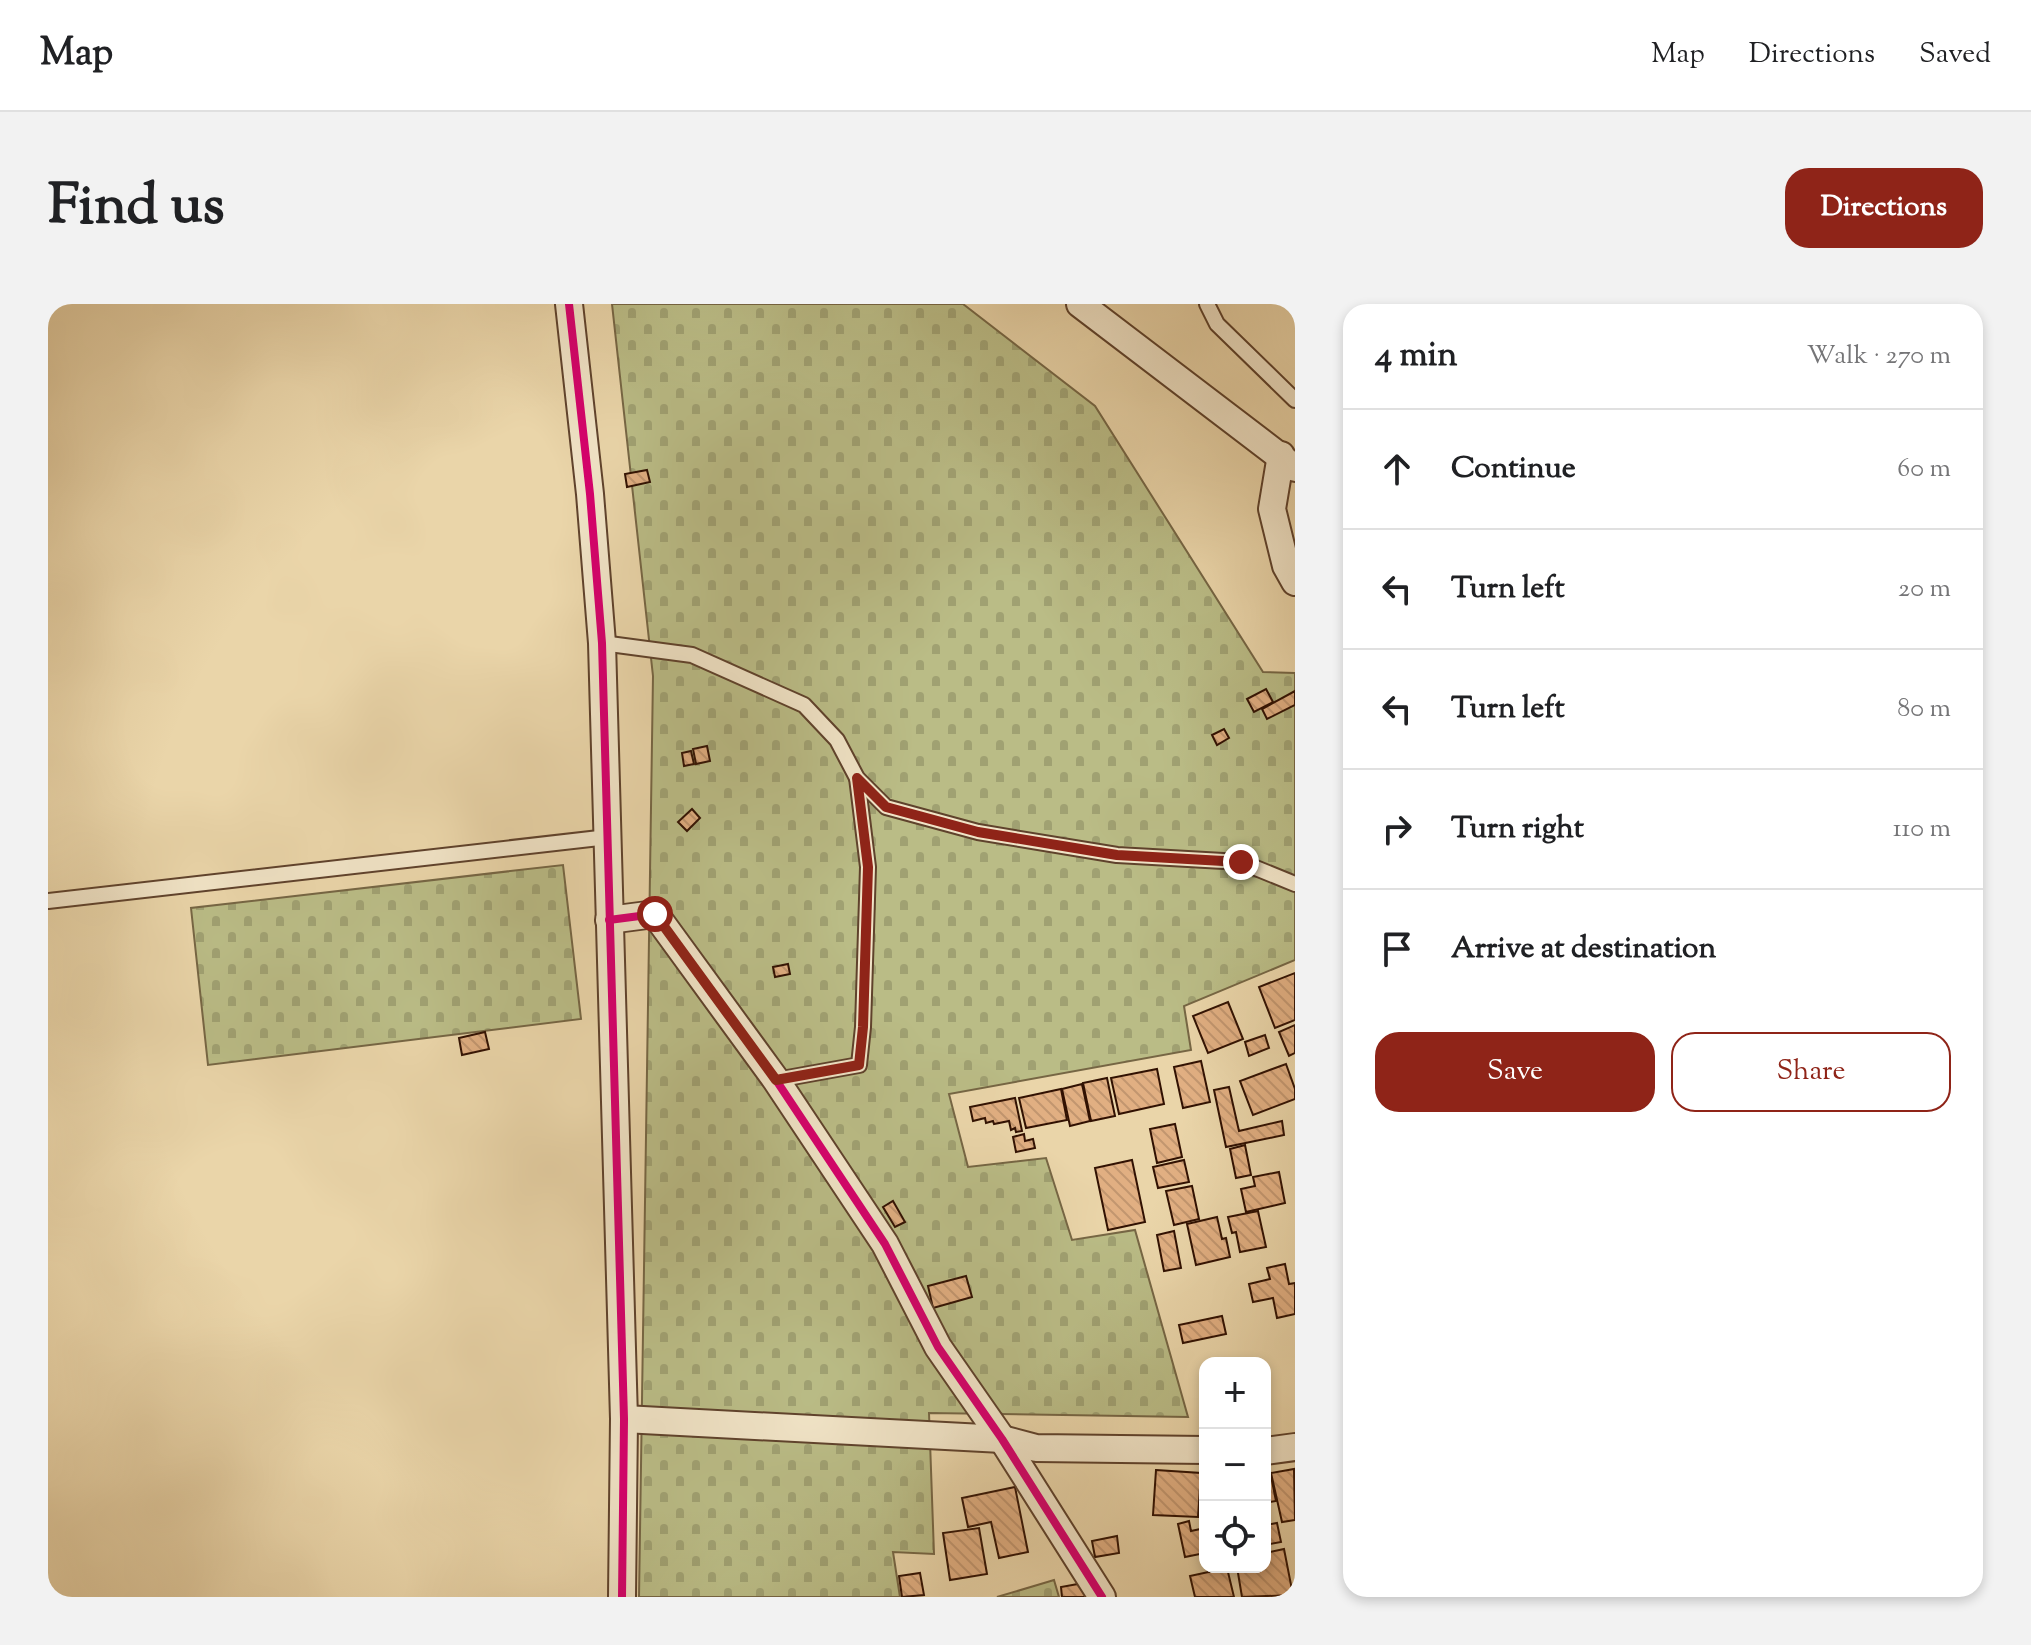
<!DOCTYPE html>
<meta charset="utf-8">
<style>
:root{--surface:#fff;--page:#f2f2f2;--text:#202124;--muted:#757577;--line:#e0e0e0;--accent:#8f2418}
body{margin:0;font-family:"Sorts Mill Goudy",serif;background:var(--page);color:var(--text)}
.controls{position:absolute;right:24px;bottom:24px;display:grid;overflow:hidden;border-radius:16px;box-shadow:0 4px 12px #0003}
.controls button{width:72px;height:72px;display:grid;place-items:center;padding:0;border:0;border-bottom:2px solid var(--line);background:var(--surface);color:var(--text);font:40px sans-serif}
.stop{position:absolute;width:24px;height:24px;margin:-18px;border:6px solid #8f2418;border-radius:50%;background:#fff}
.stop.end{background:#8f2418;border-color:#fff;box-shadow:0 2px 8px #0008}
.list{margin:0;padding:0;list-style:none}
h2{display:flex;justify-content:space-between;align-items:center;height:104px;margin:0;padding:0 32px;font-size:34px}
h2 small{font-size:26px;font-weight:400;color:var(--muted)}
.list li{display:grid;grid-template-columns:52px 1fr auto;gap:24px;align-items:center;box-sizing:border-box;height:120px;padding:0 32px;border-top:2px solid var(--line)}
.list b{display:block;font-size:30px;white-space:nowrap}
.list em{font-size:26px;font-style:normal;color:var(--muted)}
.actions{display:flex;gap:16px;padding:24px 32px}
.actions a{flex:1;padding:18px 0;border:2px solid var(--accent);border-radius:24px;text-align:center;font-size:28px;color:var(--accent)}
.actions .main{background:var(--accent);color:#fff}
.icon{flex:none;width:44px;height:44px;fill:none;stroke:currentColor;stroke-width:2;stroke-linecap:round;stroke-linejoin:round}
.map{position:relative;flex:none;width:1247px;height:1293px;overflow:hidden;border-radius:24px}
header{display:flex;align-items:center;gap:48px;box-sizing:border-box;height:112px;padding:0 40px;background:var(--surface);border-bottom:2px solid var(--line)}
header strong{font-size:38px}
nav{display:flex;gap:44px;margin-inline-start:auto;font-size:28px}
.intro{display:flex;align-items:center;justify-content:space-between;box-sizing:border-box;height:192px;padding:0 48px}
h1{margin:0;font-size:56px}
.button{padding:20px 36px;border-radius:24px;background:var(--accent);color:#fff;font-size:28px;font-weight:700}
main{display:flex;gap:48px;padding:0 48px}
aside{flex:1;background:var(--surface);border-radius:24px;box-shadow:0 4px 12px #0003}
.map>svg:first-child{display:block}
.cemetery{fill:url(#cemetery-stones);stroke:#766644;stroke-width:2}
.building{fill:url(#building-back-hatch);stroke:#311102;stroke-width:2}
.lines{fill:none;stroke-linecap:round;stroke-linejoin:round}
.service-casing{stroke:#5f422c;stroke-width:18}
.minor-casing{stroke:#5f422c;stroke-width:30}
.service{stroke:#f1e4c7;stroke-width:14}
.minor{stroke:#f1e4c7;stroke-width:26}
.cycleway-casing{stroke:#f1e4c7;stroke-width:13}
.cycleway{stroke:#d6006c;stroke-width:8}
.route{stroke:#8f2418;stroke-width:10}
</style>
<header>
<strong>Map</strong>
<nav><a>Map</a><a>Directions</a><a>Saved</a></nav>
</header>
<div class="intro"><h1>Find us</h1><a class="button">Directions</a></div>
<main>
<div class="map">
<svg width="1247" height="1293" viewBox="0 0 1247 1293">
<defs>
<pattern id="cemetery-stones" width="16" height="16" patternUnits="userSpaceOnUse" patternTransform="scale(2)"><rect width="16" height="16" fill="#babc86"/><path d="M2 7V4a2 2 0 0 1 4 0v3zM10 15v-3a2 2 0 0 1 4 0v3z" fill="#a0a172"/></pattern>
<pattern id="building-back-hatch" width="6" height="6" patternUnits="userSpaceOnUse" patternTransform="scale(2)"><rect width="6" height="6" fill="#e1af82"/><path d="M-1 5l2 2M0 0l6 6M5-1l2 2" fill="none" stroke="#c2966f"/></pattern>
</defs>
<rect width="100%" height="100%" fill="#ead5a9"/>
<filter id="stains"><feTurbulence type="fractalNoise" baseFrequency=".0025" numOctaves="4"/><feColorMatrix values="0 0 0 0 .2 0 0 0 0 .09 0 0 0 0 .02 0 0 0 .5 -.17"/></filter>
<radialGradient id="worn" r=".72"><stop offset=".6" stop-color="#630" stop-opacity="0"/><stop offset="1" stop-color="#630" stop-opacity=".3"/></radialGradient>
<!-- cemetery -->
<g class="cemetery">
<path d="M564 0H915L1047 102 1215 368 1247 369V656L1136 702 1143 746 901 790 920 863 998 854 1024 936 1087 926 1140 1113 881 1109 886 1250 845 1248 852 1293H591L605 372Z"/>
<path d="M515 561 533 715 160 761 143 604Z"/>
<path d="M1006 1276 1011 1293H949Z"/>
</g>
<!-- building -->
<g class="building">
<path d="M599 166 602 178 579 183 577 170Z"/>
<path d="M1218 385 1225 398 1206 408 1199 395Z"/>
<path d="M1247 387V401L1219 415 1214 405Z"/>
<path d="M1176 425 1181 434 1169 441 1164 431Z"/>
<path d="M659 442 662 457 648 460 645 445Z"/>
<path d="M643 447 646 460 636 462 634 449Z"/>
<path d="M644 505 652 514 639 527 630 518Z"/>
<path d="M740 660 742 670 727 673 725 663Z"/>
<path d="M1247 669V716L1227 724 1211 683Z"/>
<path d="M1180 698 1195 735 1160 749 1145 712Z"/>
<path d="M1247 721V749L1241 752 1231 728Z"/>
<path d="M437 728 441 745 414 751 411 734Z"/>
<path d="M1217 731 1221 744 1201 752 1197 738Z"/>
<path d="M1153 757 1162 798 1135 804 1126 763Z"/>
<path d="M1238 760 1247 785V795L1205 811 1192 777Z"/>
<path d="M1109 765 1116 800 1071 810 1063 774Z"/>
<path d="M1059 774 1067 812 1043 817 1035 779Z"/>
<path d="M1034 780 1042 817 1022 822 1014 785Z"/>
<path d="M1181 783 1191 827 1234 817 1236 831 1178 843 1166 786Z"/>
<path d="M1013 785 1019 816 978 824 971 794Z"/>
<path d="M967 794 974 827 968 828 967 824 963 826 961 817 946 820 945 817 938 819 937 814 925 817 922 803Z"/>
<path d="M1127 820 1134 853 1109 859 1102 825Z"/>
<path d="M976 830 977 837 985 835 987 844 968 848 965 833Z"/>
<path d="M1197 841 1203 871 1188 874 1182 845Z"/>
<path d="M1084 856 1097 918 1060 926 1047 864Z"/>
<path d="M1136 856 1141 878 1110 884 1105 863Z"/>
<path d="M1231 868 1237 899 1198 908 1193 885 1207 882 1205 873Z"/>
<path d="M1144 882 1151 915 1126 921 1118 887Z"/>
<path d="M845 897 857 918 847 923 835 903Z"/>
<path d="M1210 907 1218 943 1192 948 1188 928 1184 929 1180 913Z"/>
<path d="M1169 913 1174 935 1178 934 1182 953 1148 961 1139 920Z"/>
<path d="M1126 927 1133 964 1116 967 1109 931Z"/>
<path d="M1237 960 1241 980 1247 979V1010L1229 1014 1225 994 1205 998 1201 980 1222 975 1219 964Z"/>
<path d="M918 972 924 993 885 1004 880 982Z"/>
<path d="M1174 1012 1178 1030 1135 1039 1131 1021Z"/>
<path d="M1221 1162 1228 1197 1217 1199V1163Z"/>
<path d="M1246 1165 1247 1216 1234 1218 1223 1169Z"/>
<path d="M1108 1166 1153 1169 1150 1213 1105 1211Z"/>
<path d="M967 1183 980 1248 951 1254 943 1218 920 1223 914 1194Z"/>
<path d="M1141 1217 1143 1227 1157 1224V1249L1137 1253 1130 1220Z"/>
<path d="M1229 1219 1233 1238 1217 1241V1221Z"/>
<path d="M931 1224 939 1270 902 1276 895 1229Z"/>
<path d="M1069 1232 1071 1249 1047 1253 1044 1237Z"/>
<path d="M1236 1245 1245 1291 1194 1293 1189 1263H1217V1249Z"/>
<path d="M1179 1264 1186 1293H1147L1142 1272Z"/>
<path d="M872 1269 876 1291 854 1293 851 1272Z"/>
<path d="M1041 1278 1044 1293H1014L1013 1283Z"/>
</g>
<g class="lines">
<!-- service casing -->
<g class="service-casing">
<g id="service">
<path d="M1159 0 1169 20 1247 96"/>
<path d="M554 339 644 351 756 401 789 436 809 474 838 503 930 528 1069 551 1193 558 1247 580"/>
<path d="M0 597 560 533"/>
<path d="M728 776 811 761 815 723 820 563 809 474"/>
</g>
</g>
<!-- minor casing -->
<g class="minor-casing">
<g id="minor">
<path d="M521 0 542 190 554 339 576 1115 574 1293"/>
<path d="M1032 0 1247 164"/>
<path d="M1233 151 1224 205 1238 262 1247 278"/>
<path d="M561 616 607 610 728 776 837 940 890 1043 954 1135 1054 1293"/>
<path d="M576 1115 954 1135 988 1144 1157 1146"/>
<path d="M1217 1147 1247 1143"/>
</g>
</g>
<!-- service -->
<use href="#service" class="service"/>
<!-- minor -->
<use href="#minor" class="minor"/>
<!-- cycleway casing -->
<g class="cycleway-casing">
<g id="cycleway">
<path d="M521 0 542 190 554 339 576 1115 574 1293"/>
<path d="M561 616 607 610 728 776 837 940 890 1043 954 1135 1054 1293"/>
</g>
</g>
<!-- cycleway -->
<use href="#cycleway" class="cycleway"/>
</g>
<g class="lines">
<!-- route -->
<path class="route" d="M607 610 728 776 811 761 815 723 820 563 809 474 838 503 930 528 1069 551 1193 558"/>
</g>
<rect width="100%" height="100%" filter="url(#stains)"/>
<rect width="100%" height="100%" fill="url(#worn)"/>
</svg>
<div class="controls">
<button>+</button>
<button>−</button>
<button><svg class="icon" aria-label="locate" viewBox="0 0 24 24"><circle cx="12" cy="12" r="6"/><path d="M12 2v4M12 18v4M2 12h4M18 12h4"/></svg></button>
</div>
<div class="stop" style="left:607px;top:610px"></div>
<div class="stop end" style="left:1193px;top:558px"></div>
</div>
<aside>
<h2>4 min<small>Walk · 270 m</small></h2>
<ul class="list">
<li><svg class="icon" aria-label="ahead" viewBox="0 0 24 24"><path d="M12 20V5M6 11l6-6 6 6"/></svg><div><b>Continue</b></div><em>60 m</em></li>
<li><svg class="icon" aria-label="left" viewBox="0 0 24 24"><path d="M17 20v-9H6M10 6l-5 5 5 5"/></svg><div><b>Turn left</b></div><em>20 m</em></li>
<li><svg class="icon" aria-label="left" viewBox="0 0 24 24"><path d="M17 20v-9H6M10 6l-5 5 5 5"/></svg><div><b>Turn left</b></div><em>80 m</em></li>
<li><svg class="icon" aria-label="right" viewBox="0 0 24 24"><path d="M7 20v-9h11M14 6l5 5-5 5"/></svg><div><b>Turn right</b></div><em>110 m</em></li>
<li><svg class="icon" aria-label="arrive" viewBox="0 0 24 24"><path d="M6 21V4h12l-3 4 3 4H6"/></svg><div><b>Arrive at destination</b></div></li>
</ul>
<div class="actions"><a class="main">Save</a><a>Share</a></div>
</aside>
</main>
